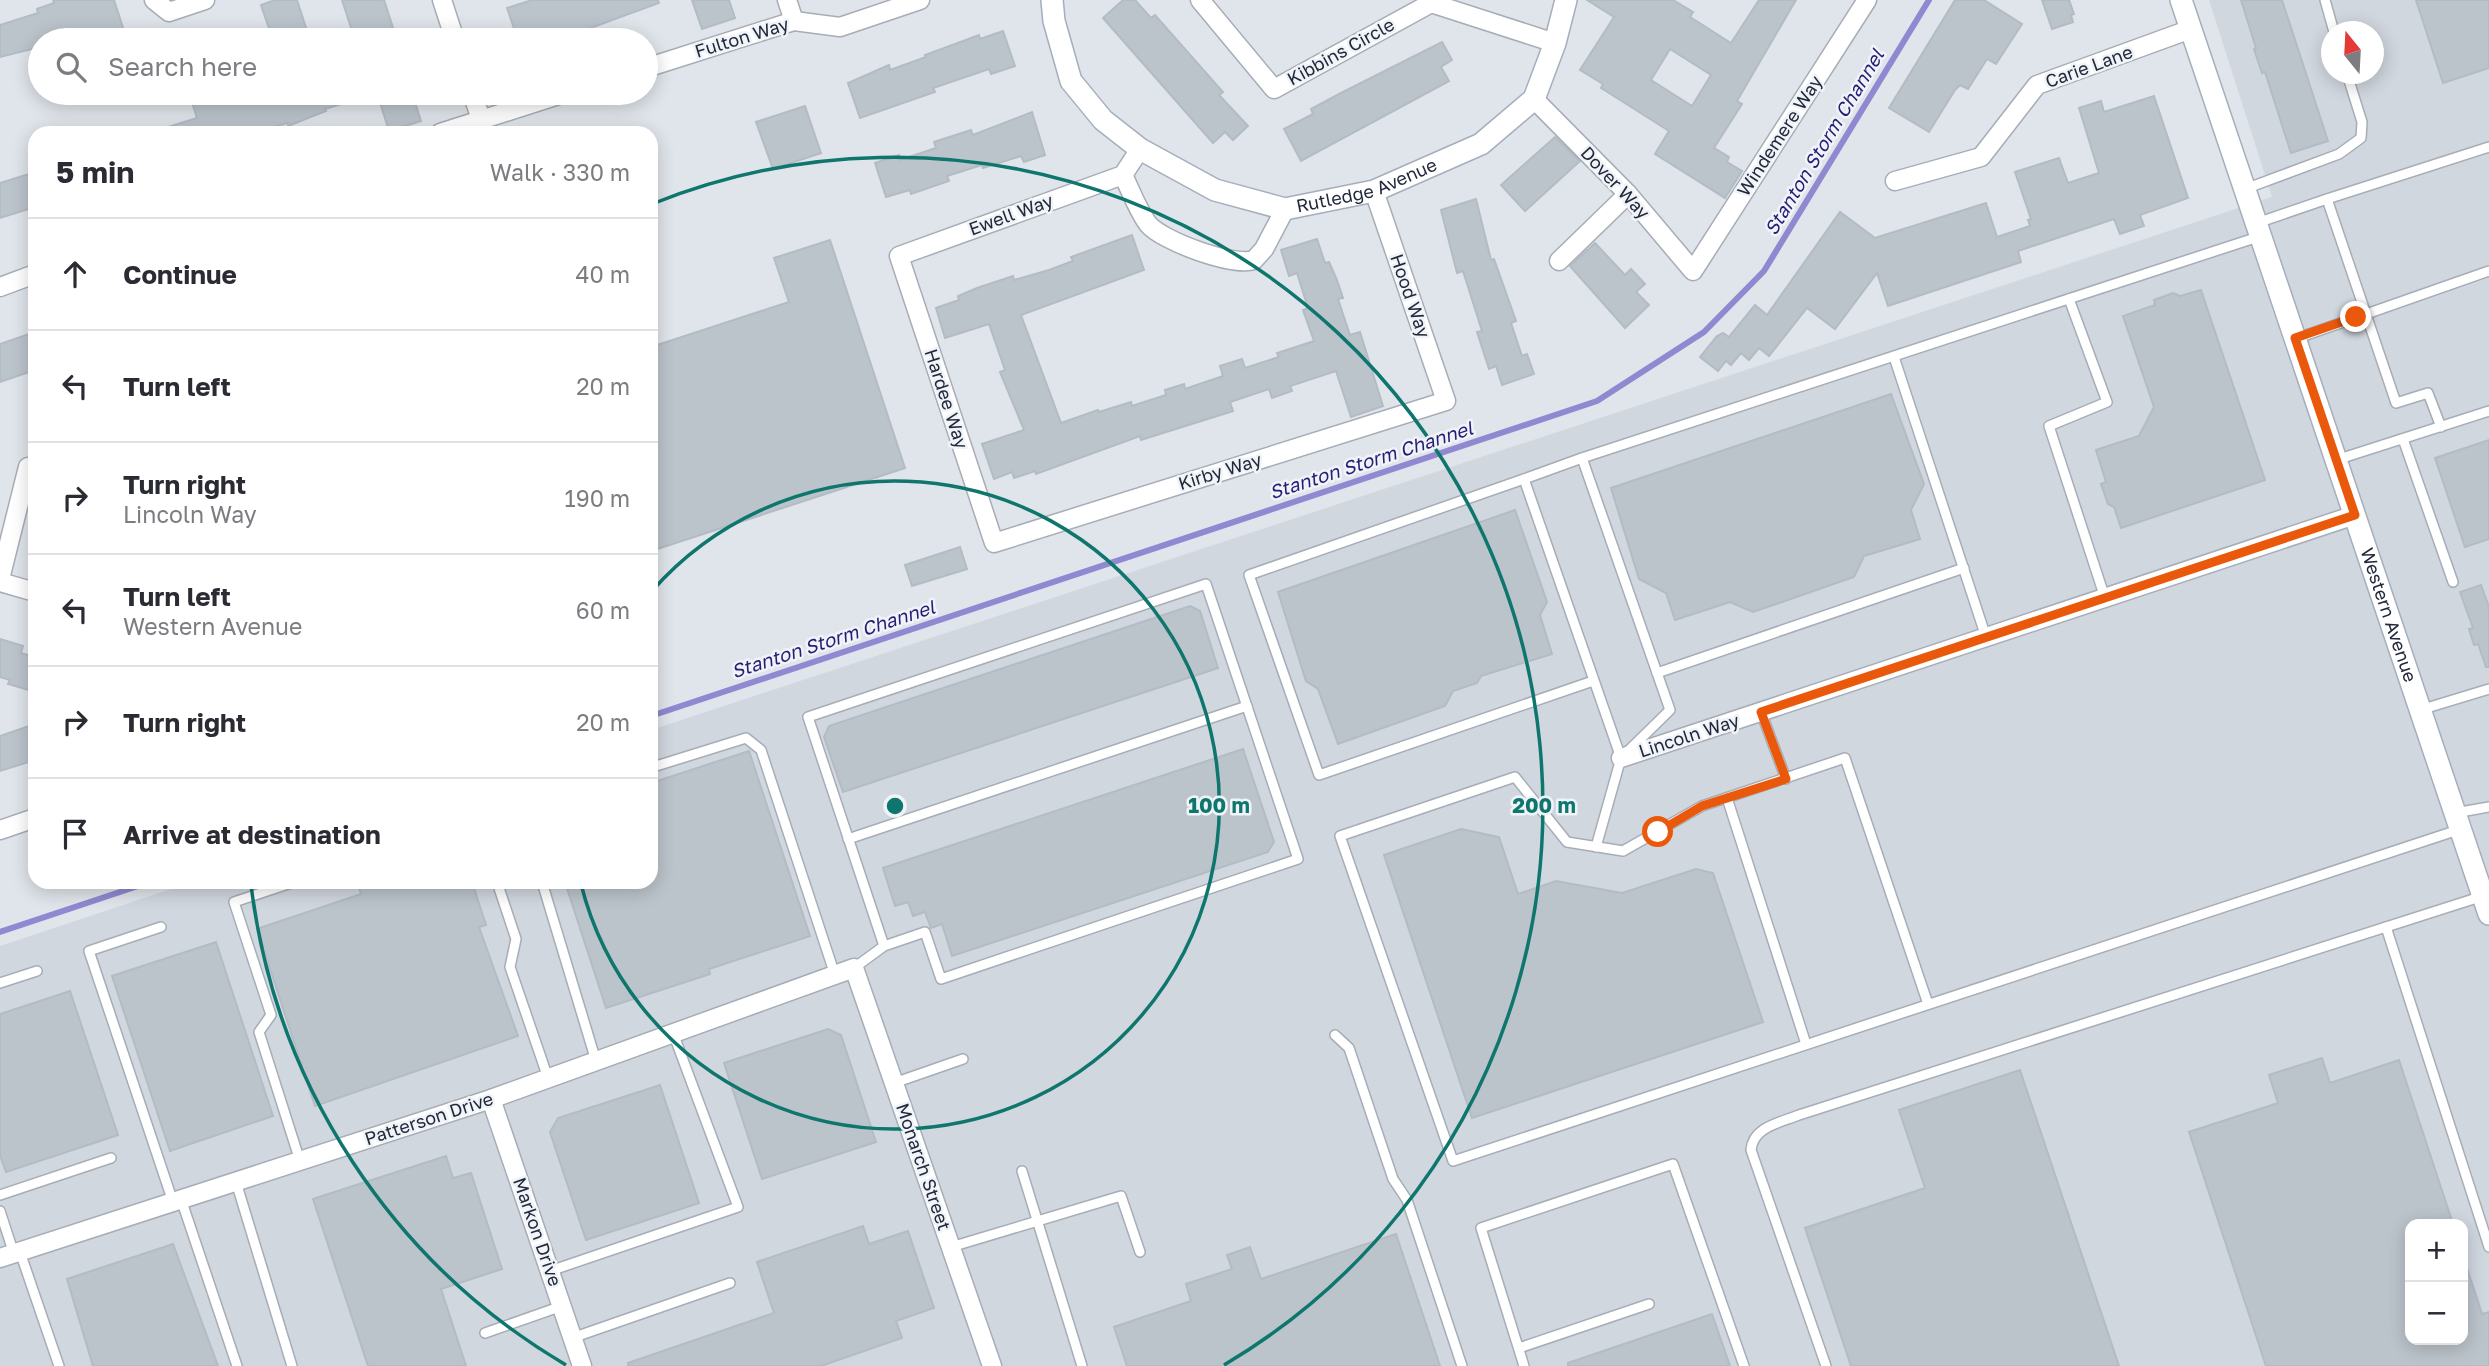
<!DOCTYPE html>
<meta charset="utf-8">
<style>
:root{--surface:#fff;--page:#f7f7f7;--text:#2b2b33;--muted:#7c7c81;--line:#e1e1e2}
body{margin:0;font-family:"Golos Text",sans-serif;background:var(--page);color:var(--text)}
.controls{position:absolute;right:21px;bottom:21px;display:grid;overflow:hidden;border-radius:14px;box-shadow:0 4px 18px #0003}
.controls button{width:63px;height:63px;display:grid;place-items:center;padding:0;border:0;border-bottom:2px solid var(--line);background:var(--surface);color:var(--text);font:35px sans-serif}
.compass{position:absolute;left:2321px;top:21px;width:63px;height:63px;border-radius:50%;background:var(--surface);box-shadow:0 4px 18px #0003;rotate:342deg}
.stop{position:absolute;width:21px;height:21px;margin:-16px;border:5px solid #ea580c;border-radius:50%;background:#fff}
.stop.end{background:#ea580c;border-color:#fff;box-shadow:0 2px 7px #0008}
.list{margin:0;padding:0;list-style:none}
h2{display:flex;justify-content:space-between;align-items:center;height:91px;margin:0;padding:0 28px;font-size:30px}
h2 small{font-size:23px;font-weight:400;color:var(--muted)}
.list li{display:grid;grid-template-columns:46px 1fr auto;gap:21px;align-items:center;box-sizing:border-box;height:112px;padding:0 28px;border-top:2px solid var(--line)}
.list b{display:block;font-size:26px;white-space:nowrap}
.list p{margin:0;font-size:23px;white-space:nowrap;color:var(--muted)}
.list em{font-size:23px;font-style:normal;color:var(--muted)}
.icon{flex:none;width:38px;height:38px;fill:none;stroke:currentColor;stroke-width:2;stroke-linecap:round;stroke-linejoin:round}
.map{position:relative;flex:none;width:2489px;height:1366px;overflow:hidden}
.search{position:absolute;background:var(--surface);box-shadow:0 4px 18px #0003;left:28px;top:28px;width:630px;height:77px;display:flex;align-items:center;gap:18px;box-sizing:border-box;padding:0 24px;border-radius:38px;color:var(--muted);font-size:26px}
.panel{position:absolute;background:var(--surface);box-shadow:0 4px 18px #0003;left:28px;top:126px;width:630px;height:763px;border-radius:21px}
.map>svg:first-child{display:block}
.built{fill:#d1d7df;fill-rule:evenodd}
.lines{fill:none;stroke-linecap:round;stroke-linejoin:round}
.stream{stroke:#9088d0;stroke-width:6}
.building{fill:#bcc4cb;stroke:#b3bbc4;stroke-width:2;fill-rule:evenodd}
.lane-casing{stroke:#a7adb6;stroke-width:12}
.street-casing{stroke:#a7adb6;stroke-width:21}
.secondary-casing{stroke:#a5aebc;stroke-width:24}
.lane{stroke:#fff;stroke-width:9}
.street{stroke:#fff;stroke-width:18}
.secondary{stroke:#fff;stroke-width:21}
.route{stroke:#ea580c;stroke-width:9}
.ring{fill:none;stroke:#0f766e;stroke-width:3.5}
.labels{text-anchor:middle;stroke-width:5;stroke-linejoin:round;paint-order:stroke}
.street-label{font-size:18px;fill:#21293b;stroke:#f0f4f8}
.water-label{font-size:19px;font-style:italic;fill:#271c76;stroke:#f0f4f8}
.centre{fill:#0f766e;stroke:#f0f4f8;stroke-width:3.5}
.ring-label{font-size:21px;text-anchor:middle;font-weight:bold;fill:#0f766e;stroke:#f0f4f8;stroke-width:5;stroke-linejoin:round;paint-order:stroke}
</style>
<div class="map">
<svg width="2489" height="1366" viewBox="0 0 2489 1366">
<rect width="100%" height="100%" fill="#e0e5eb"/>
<!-- built -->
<path class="built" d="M2209 0H2489V1366H0V946L192 882H651V730L2272 197ZM2332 32H2374V74H2332ZM2410 1224H2463V1340H2410Z"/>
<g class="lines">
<!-- stream -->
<g class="stream">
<path d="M651 716 1597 401 1704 332 1764 271 1929 0"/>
<path d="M0 932 150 882"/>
</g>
</g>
<!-- building -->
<g class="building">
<path d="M53 0H114L127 40H40V47L0 57V25L38 13 37 9 54 3Z"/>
<path d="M275 0H297L310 40H273L261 5Z"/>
<path d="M342 0H384L397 40H355Z"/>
<path d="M532 0H658L659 3 558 40H518L507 8Z"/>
<path d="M692 0H729L735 18 702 29Z"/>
<path d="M1123 0H1135L1151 18 1155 15 1223 92 1219 95 1248 126 1233 140 1225 132 1213 143 1103 18Z"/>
<path d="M1587 0H1673L1693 12 1690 17 1731 43 1759 0H1796L1737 101 1742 104 1714 148 1729 157 1727 162 1742 171 1725 198 1655 154 1669 131 1601 88 1603 84 1580 70 1614 17ZM1670 49 1711 75 1692 106 1651 80Z"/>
<path d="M1955 0H1984L2022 24 1996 64 1987 59 1968 89 1960 85 1955 90 1929 132 1889 108Z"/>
<path d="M2042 0H2069L2074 14 2071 15 2073 22 2052 29Z"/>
<path d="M2241 0H2282L2328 141 2291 153 2265 72 2262 73 2254 49 2256 48Z"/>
<path d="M2416 0H2489V68L2443 83Z"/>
<path d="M1003 31 1015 66 991 74 989 69 933 88 935 92 860 118 848 83 889 65 890 70 926 57 925 55 979 35 980 39Z"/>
<path d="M1442 42 1452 60 1441 67 1449 81 1301 161 1284 129 1313 114 1311 109 1341 93Z"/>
<path d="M189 93H233L234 100 258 93H363V97L325 109 326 111 288 126V123L252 133H163L162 129 197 118Z"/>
<path d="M377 93H412L421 121 389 131Z"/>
<path d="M2154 96 2188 198 2140 215 2144 226 2120 234 2114 219 2018 251 2021 262 1888 306 1877 273 1835 329 1807 308 1769 356 1759 348 1749 360 1741 353 1731 365 1726 361 1718 371 1700 357 1717 336 1723 333 1729 337 1755 305 1767 315 1840 212 1875 238 1986 203 1997 237 2030 226 2028 220 2031 219 2015 172 2059 158 2068 183 2099 173 2079 108 2101 101 2104 112Z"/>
<path d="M805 106 821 153 773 169 756 122Z"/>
<path d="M1032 112 1045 155 1024 162 1021 156 983 168 982 165 947 176 949 181 911 194 910 190 886 197 875 163 899 155 900 160 936 148 934 142 971 130 973 135Z"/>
<path d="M1555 137 1580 161 1525 211 1501 185Z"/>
<path d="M35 172V207L0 218V183Z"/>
<path d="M1476 199 1491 260 1494 259 1516 321 1511 323 1522 356 1527 354 1534 374 1502 385 1496 366 1489 369 1477 332 1482 331 1463 271 1457 273 1441 210Z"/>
<path d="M1132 235 1144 270 1021 315 1061 423 1098 410 1099 412 1131 402 1132 406 1166 395 1165 390 1184 384 1185 389 1223 376 1220 366 1242 359 1245 368 1279 357 1277 353 1314 341 1303 310 1308 308 1297 273 1289 276 1281 250 1317 239 1325 263 1329 262 1337 280 1343 298 1338 299 1350 335 1360 332 1383 406 1351 417 1336 371 1290 386 1292 391 1272 398 1269 389 1230 402 1233 411 1141 440 1140 436 1036 474 1035 471 1014 478 1012 472 994 479 982 444 1024 430 1000 372 1005 370 989 324 945 338 936 308 959 300 958 296 977 288 1013 276 1014 280 1049 270 1073 261 1071 257Z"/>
<path d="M830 240 905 468 651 551V347L789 302 774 258Z"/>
<path d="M1595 243 1625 275 1631 269 1645 284 1636 292 1649 305 1625 328 1570 266Z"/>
<path d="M2201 290 2265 480 2121 528 2114 507 2108 504 2101 484 2106 482 2096 450 2139 436 2154 407 2123 316 2155 305 2154 300 2173 293 2180 296Z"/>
<path d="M35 332V370L0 382V344Z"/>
<path d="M1891 394 1924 484 1911 510 1920 539 1864 556 1854 577 1753 612 1730 602 1675 620 1666 593 1639 579 1611 488Z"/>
<path d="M2489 440V539L2465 547 2435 458Z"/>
<path d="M1515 510 1547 602 1540 615 1552 654 1481 676 1477 683 1453 691 1445 706 1338 744 1318 689 1306 681 1278 592Z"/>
<path d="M960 547 967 569 912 586 905 565Z"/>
<path d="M2481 585 2489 607V667H2486L2478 644 2474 645 2469 629 2473 628 2460 592Z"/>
<path d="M1190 606 1200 611 1218 668 843 792 824 737 829 726Z"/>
<path d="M0 639 23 646 21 653 35 657V692L8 684 10 680 0 677Z"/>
<path d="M35 724V760L0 771V736Z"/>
<path d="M1243 749 1274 842 1268 852 952 956 942 924 931 928 925 912 913 916 908 902 895 906 883 868Z"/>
<path d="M749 751 810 936 709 969 710 974 606 1008 565 882H651V783Z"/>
<path d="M1461 829 1499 837 1518 894 1556 881 1622 893 1696 869 1713 873 1763 1022 1472 1118 1384 855Z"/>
<path d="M357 882H472L486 925 479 927 518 1036 315 1106 257 929 361 894Z"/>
<path d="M216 942 273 1116 170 1151 112 976Z"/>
<path d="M70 991 118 1135 6 1172 0 1155V1014Z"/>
<path d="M828 1029 841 1035 876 1142 762 1179 724 1063Z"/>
<path d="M2322 1058 2330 1083 2399 1060 2453 1224H2410V1340H2463V1266L2466 1265 2482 1314 2489 1312V1366H2266L2189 1132 2278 1103 2269 1075Z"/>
<path d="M2020 1070 2119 1366H1851L1805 1228 1925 1188 1899 1110Z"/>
<path d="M660 1085 699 1203 586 1240 550 1132 558 1118Z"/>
<path d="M446 1156 453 1178 471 1173 502 1269 441 1289 466 1366H368L313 1199Z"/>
<path d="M863 1226 869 1244 908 1231 934 1308 896 1321 902 1338 821 1366H628V1363L774 1313 757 1262Z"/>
<path d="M1396 1234 1440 1366H1127L1114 1327 1191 1301 1186 1284 1232 1269 1227 1255 1250 1247 1261 1279Z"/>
<path d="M173 1244 218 1366H93L67 1279Z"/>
<path d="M1712 1314 1730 1366H1568V1363Z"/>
</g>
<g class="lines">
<!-- lane casing -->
<g class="lane-casing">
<g id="lane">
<path d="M2325 0 2334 32"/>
<path d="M2245 189 2339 154 2361 138 2362 122 2347 74"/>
<path d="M2257 223 2327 199"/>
<path d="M2069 299 2107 402 2049 426 2105 598"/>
<path d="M2295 339 2489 271"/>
<path d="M1894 357 1986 637"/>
<path d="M2441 427 2428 393 2396 403 2327 199 2489 147"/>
<path d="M2403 439 2453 582"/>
<path d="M2336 460 2489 411"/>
<path d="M1524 479 1582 458"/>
<path d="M1657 673 1964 568"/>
<path d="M1593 681 1319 775 1249 575 1524 479 1621 758"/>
<path d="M2420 710 2489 689"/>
<path d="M1761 712 1786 779"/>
<path d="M656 766 746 738 761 750 835 975"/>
<path d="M1727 798 1806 1044"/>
<path d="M2455 813 2489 807"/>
<path d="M848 839 1247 706"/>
<path d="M1596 847 1621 758 1670 710 1582 458 2261 236"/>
<path d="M294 882 234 902 271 1015 259 1032 300 1161"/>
<path d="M497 882 516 939 510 967 548 1078"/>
<path d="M542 882 596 1061"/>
<path d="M161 927 89 951 173 1202"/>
<path d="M2386 927 2489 1247"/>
<path d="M854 968 884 946 925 932 941 979 1298 859 1206 584 808 717 884 946"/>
<path d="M0 983 37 971"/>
<path d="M1928 1004 1845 758 1702 806 1623 851 1567 842 1515 777 1340 836 1453 1161 2461 829"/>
<path d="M1335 1035 1349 1048 1393 1179 1407 1200 1462 1366"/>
<path d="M894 1083 963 1059"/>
<path d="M1022 1171 1082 1366"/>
<path d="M236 1182 292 1366"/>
<path d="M0 1195 111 1158"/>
<path d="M181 1199 237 1366"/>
<path d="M0 1211 14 1254"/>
<path d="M951 1247 1121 1196 1140 1252"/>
<path d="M20 1252 59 1366"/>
<path d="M550 1271 738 1207 673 1033"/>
<path d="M485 1333 562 1306"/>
<path d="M572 1338 730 1283"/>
<path d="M1519 1348 1649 1304"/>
<path d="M1524 1366 1481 1228 1673 1164 1744 1366"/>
<path d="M1826 1366 1751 1150C1753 1127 1779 1123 1799 1115L2483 896"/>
</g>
</g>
<!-- street casing -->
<g class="street-casing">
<g id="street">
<path d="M154 0 169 12 205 0"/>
<path d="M442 0 455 40"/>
<path d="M787 0 794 21"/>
<path d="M1200 0 1274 89 1431 3 1555 43"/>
<path d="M646 68 794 21 840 27 920 0"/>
<path d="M472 93 481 119"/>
<path d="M1534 99 1628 194 1693 271 1867 0"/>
<path d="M440 133 565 93"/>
<path d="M1140 149 1123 175 899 256 994 543 1446 401 1374 191"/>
<path d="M1123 175C1131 191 1137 209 1148 224 1162 241 1233 267 1254 260L1264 249 1285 209"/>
<path d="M1895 181 1981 157 2037 85 2191 29"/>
<path d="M1559 261 1628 194"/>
<path d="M0 287 35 274"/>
<path d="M0 579 28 467"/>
<path d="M0 582 35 592"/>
<path d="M1621 758 2355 515"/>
<path d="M0 830 35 818"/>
<path d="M491 1099 582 1366"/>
<path d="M0 1258 491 1099 854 968 992 1366"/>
</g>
</g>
<!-- secondary casing -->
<g class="secondary-casing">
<g id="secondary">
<path id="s1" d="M1052 0 1054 21 1071 81 1103 120 1140 149 1215 190 1285 209 1374 191 1481 144 1534 99 1555 43 1566 0"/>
<path id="s2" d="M2181 0 2489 914"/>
</g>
</g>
<!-- lane -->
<use href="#lane" class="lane"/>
<!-- street -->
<use href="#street" class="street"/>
<!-- secondary -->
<use href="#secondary" class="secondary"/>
</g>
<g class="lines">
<!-- route -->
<path class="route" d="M1658 832 1702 806 1786 779 1761 712 2355 515 2295 338 2356 317"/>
</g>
<!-- distance rings -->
<g class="ring">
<path d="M652 591A324 324 0 1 1 581 884"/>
<path d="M566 1365A649 649 0 0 1 251 885M652 204A649 649 0 0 1 1224 1365"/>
</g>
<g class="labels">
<!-- street labels -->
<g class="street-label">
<text transform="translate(742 38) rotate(-17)" y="6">Fulton Way</text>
<text transform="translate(1341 52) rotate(-29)" y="6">Kibbins Circle</text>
<text transform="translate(2089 67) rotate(-20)" y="6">Carie Lane</text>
<text transform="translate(1780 136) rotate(-57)" y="6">Windemere Way</text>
<text transform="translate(1615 183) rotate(47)" y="6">Dover Way</text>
<text dy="6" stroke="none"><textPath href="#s1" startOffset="424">Rutledge Avenue</textPath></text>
<text transform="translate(1011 215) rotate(-20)" y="6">Ewell Way</text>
<text transform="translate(1410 296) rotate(71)" y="6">Hood Way</text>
<text transform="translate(946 399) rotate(72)" y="6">Hardee Way</text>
<text transform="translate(1220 472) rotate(-17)" y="6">Kirby Way</text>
<text dy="6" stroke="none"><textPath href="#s2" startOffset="649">Western Avenue</textPath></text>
<text transform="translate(1689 736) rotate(-18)" y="6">Lincoln Way</text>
<text transform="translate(429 1119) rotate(-18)" y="6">Patterson Drive</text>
<text transform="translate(923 1167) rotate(71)" y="6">Monarch Street</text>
<text transform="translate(537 1232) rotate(71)" y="6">Markon Drive</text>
</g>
<!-- water labels -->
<g class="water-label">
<text transform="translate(1824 142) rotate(-59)" y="7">Stanton Storm Channel</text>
<text transform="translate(1371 460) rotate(-18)" y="7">Stanton Storm Channel</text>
<text transform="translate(833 639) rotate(-18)" y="7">Stanton Storm Channel</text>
</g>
</g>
<circle cx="895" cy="806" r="10" class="centre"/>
<g class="ring-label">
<text x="1219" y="813">100 m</text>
<text x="1544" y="813">200 m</text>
</g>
</svg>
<div class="controls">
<button>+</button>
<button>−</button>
</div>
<svg class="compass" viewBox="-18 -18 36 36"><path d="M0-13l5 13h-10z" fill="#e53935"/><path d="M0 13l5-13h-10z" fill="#7c7c81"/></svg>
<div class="stop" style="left:1658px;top:832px"></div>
<div class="stop end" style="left:2356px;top:317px"></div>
<div class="search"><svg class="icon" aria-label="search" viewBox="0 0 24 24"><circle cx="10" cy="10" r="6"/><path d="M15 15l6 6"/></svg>Search here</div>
<section class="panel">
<h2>5 min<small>Walk · 330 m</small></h2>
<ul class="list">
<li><svg class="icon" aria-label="ahead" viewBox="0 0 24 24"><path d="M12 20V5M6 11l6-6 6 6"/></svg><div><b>Continue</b></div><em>40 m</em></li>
<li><svg class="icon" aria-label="left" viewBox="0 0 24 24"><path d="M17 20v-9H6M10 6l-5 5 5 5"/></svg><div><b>Turn left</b></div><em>20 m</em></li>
<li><svg class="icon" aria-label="right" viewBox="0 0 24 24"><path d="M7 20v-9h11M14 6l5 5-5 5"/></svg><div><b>Turn right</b><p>Lincoln Way</p></div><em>190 m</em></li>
<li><svg class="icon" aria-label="left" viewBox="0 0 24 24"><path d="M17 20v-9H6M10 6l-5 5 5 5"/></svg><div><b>Turn left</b><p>Western Avenue</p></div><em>60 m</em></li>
<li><svg class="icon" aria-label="right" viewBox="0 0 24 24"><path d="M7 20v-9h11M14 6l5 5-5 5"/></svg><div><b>Turn right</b></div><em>20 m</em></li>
<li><svg class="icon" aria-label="arrive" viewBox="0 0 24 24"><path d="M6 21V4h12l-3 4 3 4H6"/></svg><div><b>Arrive at destination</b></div></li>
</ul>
</section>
</div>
